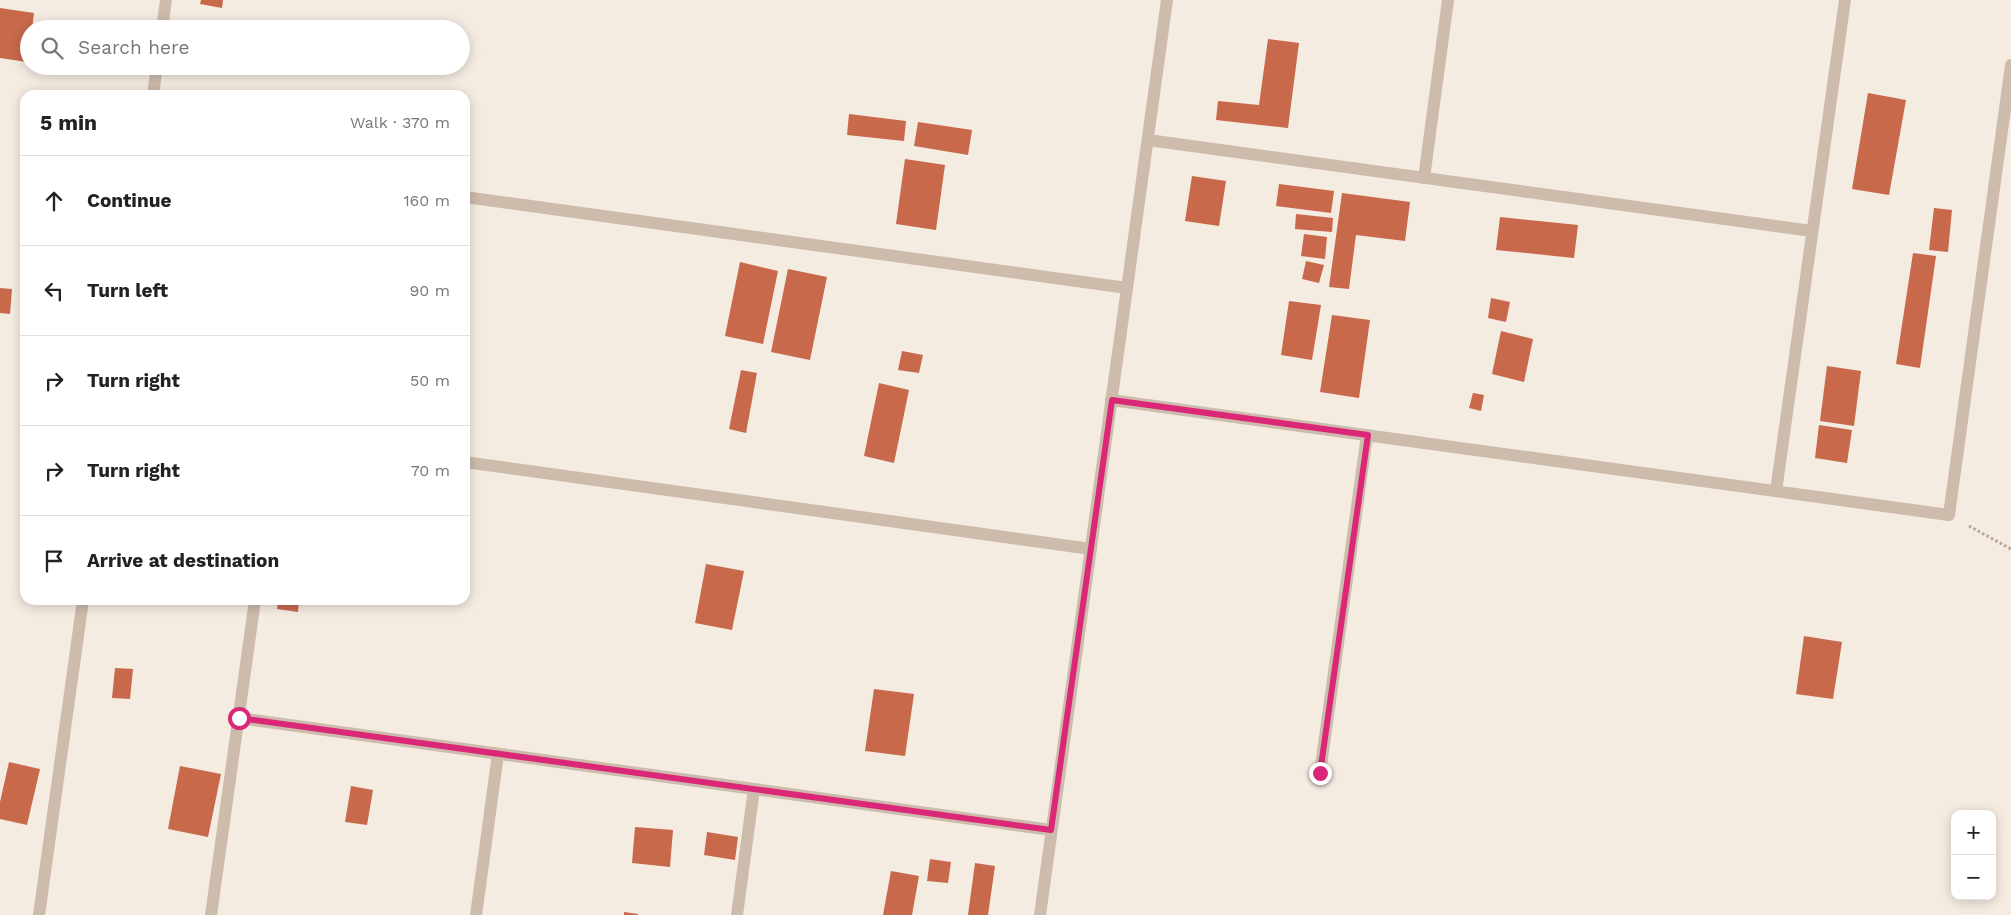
<!DOCTYPE html>
<meta charset="utf-8">
<style>
:root{--surface:#fff;--page:#f2f2f2;--text:#222;--muted:#767676;--line:#e0e0e0}
body{margin:0;font-family:"Work Sans",sans-serif;background:var(--page);color:var(--text)}
.controls{position:absolute;right:15px;bottom:15px;display:grid;overflow:hidden;border-radius:10px;box-shadow:0 2px 12px #0003}
.controls button{width:45px;height:45px;display:grid;place-items:center;padding:0;border:0;border-bottom:1px solid var(--line);background:var(--surface);color:var(--text);font:25px sans-serif}
.stop{position:absolute;width:15px;height:15px;margin:-11px;border:4px solid #db2777;border-radius:50%;background:#fff}
.stop.end{background:#db2777;border-color:#fff;box-shadow:0 1px 5px #0008}
.list{margin:0;padding:0;list-style:none}
h2{display:flex;justify-content:space-between;align-items:center;height:65px;margin:0;padding:0 20px;font-size:21px}
h2 small{font-size:16px;font-weight:400;color:var(--muted)}
.list li{display:grid;grid-template-columns:32px 1fr auto;gap:15px;align-items:center;box-sizing:border-box;height:90px;padding:0 20px;border-top:1px solid var(--line)}
.list b{display:block;font-size:19px;white-space:nowrap}
.list em{font-size:16px;font-style:normal;color:var(--muted)}
.icon{flex:none;width:28px;height:28px;fill:none;stroke:currentColor;stroke-width:2;stroke-linecap:round;stroke-linejoin:round}
.map{position:relative;flex:none;width:2011px;height:915px;overflow:hidden}
.search{position:absolute;background:var(--surface);box-shadow:0 2px 12px #0003;left:20px;top:20px;width:450px;height:55px;display:flex;align-items:center;gap:12px;box-sizing:border-box;padding:0 18px;border-radius:28px;color:var(--muted);font-size:19px}
.panel{position:absolute;background:var(--surface);box-shadow:0 2px 12px #0003;left:20px;top:90px;width:450px;height:515px;border-radius:15px}
.map>svg:first-child{display:block}
.building{fill:#c8694b}
.lines{fill:none;stroke-linecap:round;stroke-linejoin:round}
.path{stroke:#b9a596;stroke-width:3;stroke-dasharray:2.5 2.5;stroke-linecap:butt}
.minor{stroke:#cdbbac;stroke-width:12}
.route{stroke:#db2777;stroke-width:6}
</style>
<div class="map">
<svg width="2011" height="915" viewBox="0 0 2011 915">
<rect width="100%" height="100%" fill="#f4ebe1"/>
<!-- building -->
<g class="building">
<path d="M201 0H223L222 8 200 4Z"/>
<path d="M0 8 34 13 32 29H29L27 62 0 58Z"/>
<path d="M1268 39 1299 43 1288 128 1216 120 1218 101 1259 105Z"/>
<path d="M1868 93 1906 100 1889 195 1852 189Z"/>
<path d="M849 114 906 121 904 141 847 135Z"/>
<path d="M918 122 972 130 968 155 914 146Z"/>
<path d="M905 159 945 165 936 230 896 224Z"/>
<path d="M1192 176 1226 181 1219 226 1185 221Z"/>
<path d="M1279 184 1334 191 1331 213 1276 206Z"/>
<path d="M1342 193 1410 202 1405 241 1356 235 1349 289 1329 287Z"/>
<path d="M1934 208 1952 210 1948 252 1929 250Z"/>
<path d="M1296 214 1333 218 1332 232 1295 229Z"/>
<path d="M1500 217 1578 225 1574 258 1496 250Z"/>
<path d="M1304 234 1327 237 1325 259 1301 256Z"/>
<path d="M1913 253 1936 256 1920 368 1896 364Z"/>
<path d="M1306 261 1324 265 1319 283 1302 279Z"/>
<path d="M740 262 778 271 763 344 725 336Z"/>
<path d="M788 269 827 277 810 360 771 352Z"/>
<path d="M0 288 12 289 10 314 0 313Z"/>
<path d="M1491 298 1510 302 1506 322 1488 318Z"/>
<path d="M1289 301 1321 305 1312 360 1281 355Z"/>
<path d="M1332 315 1370 320 1359 398 1320 392Z"/>
<path d="M1501 331 1533 339 1524 382 1492 374Z"/>
<path d="M902 351 923 355 919 373 898 370Z"/>
<path d="M1827 366 1861 371 1854 426 1820 421Z"/>
<path d="M741 370 757 373 746 433 729 429Z"/>
<path d="M879 383 909 390 894 463 864 456Z"/>
<path d="M1473 393 1484 395 1481 411 1469 408Z"/>
<path d="M1819 425 1852 430 1847 463 1815 458Z"/>
<path d="M706 564 744 571 732 630 695 623Z"/>
<path d="M278 600H299L298 612 277 609Z"/>
<path d="M1804 636 1842 642 1833 699 1796 694Z"/>
<path d="M115 668 133 669 130 699 112 698Z"/>
<path d="M874 689 914 694 905 756 865 751Z"/>
<path d="M9 762 40 769 27 825 0 819V802Z"/>
<path d="M180 766 221 774 208 837 168 829Z"/>
<path d="M351 786 373 790 367 825 345 822Z"/>
<path d="M635 827 673 830 670 867 632 863Z"/>
<path d="M707 832 738 837 735 860 704 855Z"/>
<path d="M930 859 951 862 948 883 927 881Z"/>
<path d="M975 863 995 866 988 915H968Z"/>
<path d="M891 871 919 876 912 915H883Z"/>
<path d="M624 912 638 914V915H624Z"/>
</g>
<g class="lines">
<!-- path -->
<path class="path" d="M1969 526 2011 549"/>
<!-- minor -->
<g class="minor">
<path d="M162 29 166 0"/>
<path d="M153 95 157 66"/>
<path d="M1148 140 1812 231"/>
<path d="M1424 178 1448 0"/>
<path d="M465 197 1127 288"/>
<path d="M1111 400 1949 515 2011 65"/>
<path d="M465 462 1091 549"/>
<path d="M1776 491 1845 0"/>
<path d="M239 718 1051 830"/>
<path d="M1320 773 1367 435"/>
<path d="M39 915 83 600"/>
<path d="M211 915 255 600"/>
<path d="M476 915 498 754"/>
<path d="M737 915 754 789"/>
<path d="M1040 915 1167 0"/>
</g>
</g>
<g class="lines">
<!-- route -->
<path class="route" d="M239 718 1051 830 1112 400 1368 435 1320 773"/>
</g>
</svg>
<div class="controls">
<button>+</button>
<button>−</button>
</div>
<div class="stop" style="left:239px;top:718px"></div>
<div class="stop end" style="left:1320px;top:773px"></div>
<div class="search"><svg class="icon" aria-label="search" viewBox="0 0 24 24"><circle cx="10" cy="10" r="6"/><path d="M15 15l6 6"/></svg>Search here</div>
<section class="panel">
<h2>5 min<small>Walk · 370 m</small></h2>
<ul class="list">
<li><svg class="icon" aria-label="ahead" viewBox="0 0 24 24"><path d="M12 20V5M6 11l6-6 6 6"/></svg><div><b>Continue</b></div><em>160 m</em></li>
<li><svg class="icon" aria-label="left" viewBox="0 0 24 24"><path d="M17 20v-9H6M10 6l-5 5 5 5"/></svg><div><b>Turn left</b></div><em>90 m</em></li>
<li><svg class="icon" aria-label="right" viewBox="0 0 24 24"><path d="M7 20v-9h11M14 6l5 5-5 5"/></svg><div><b>Turn right</b></div><em>50 m</em></li>
<li><svg class="icon" aria-label="right" viewBox="0 0 24 24"><path d="M7 20v-9h11M14 6l5 5-5 5"/></svg><div><b>Turn right</b></div><em>70 m</em></li>
<li><svg class="icon" aria-label="arrive" viewBox="0 0 24 24"><path d="M6 21V4h12l-3 4 3 4H6"/></svg><div><b>Arrive at destination</b></div></li>
</ul>
</section>
</div>
